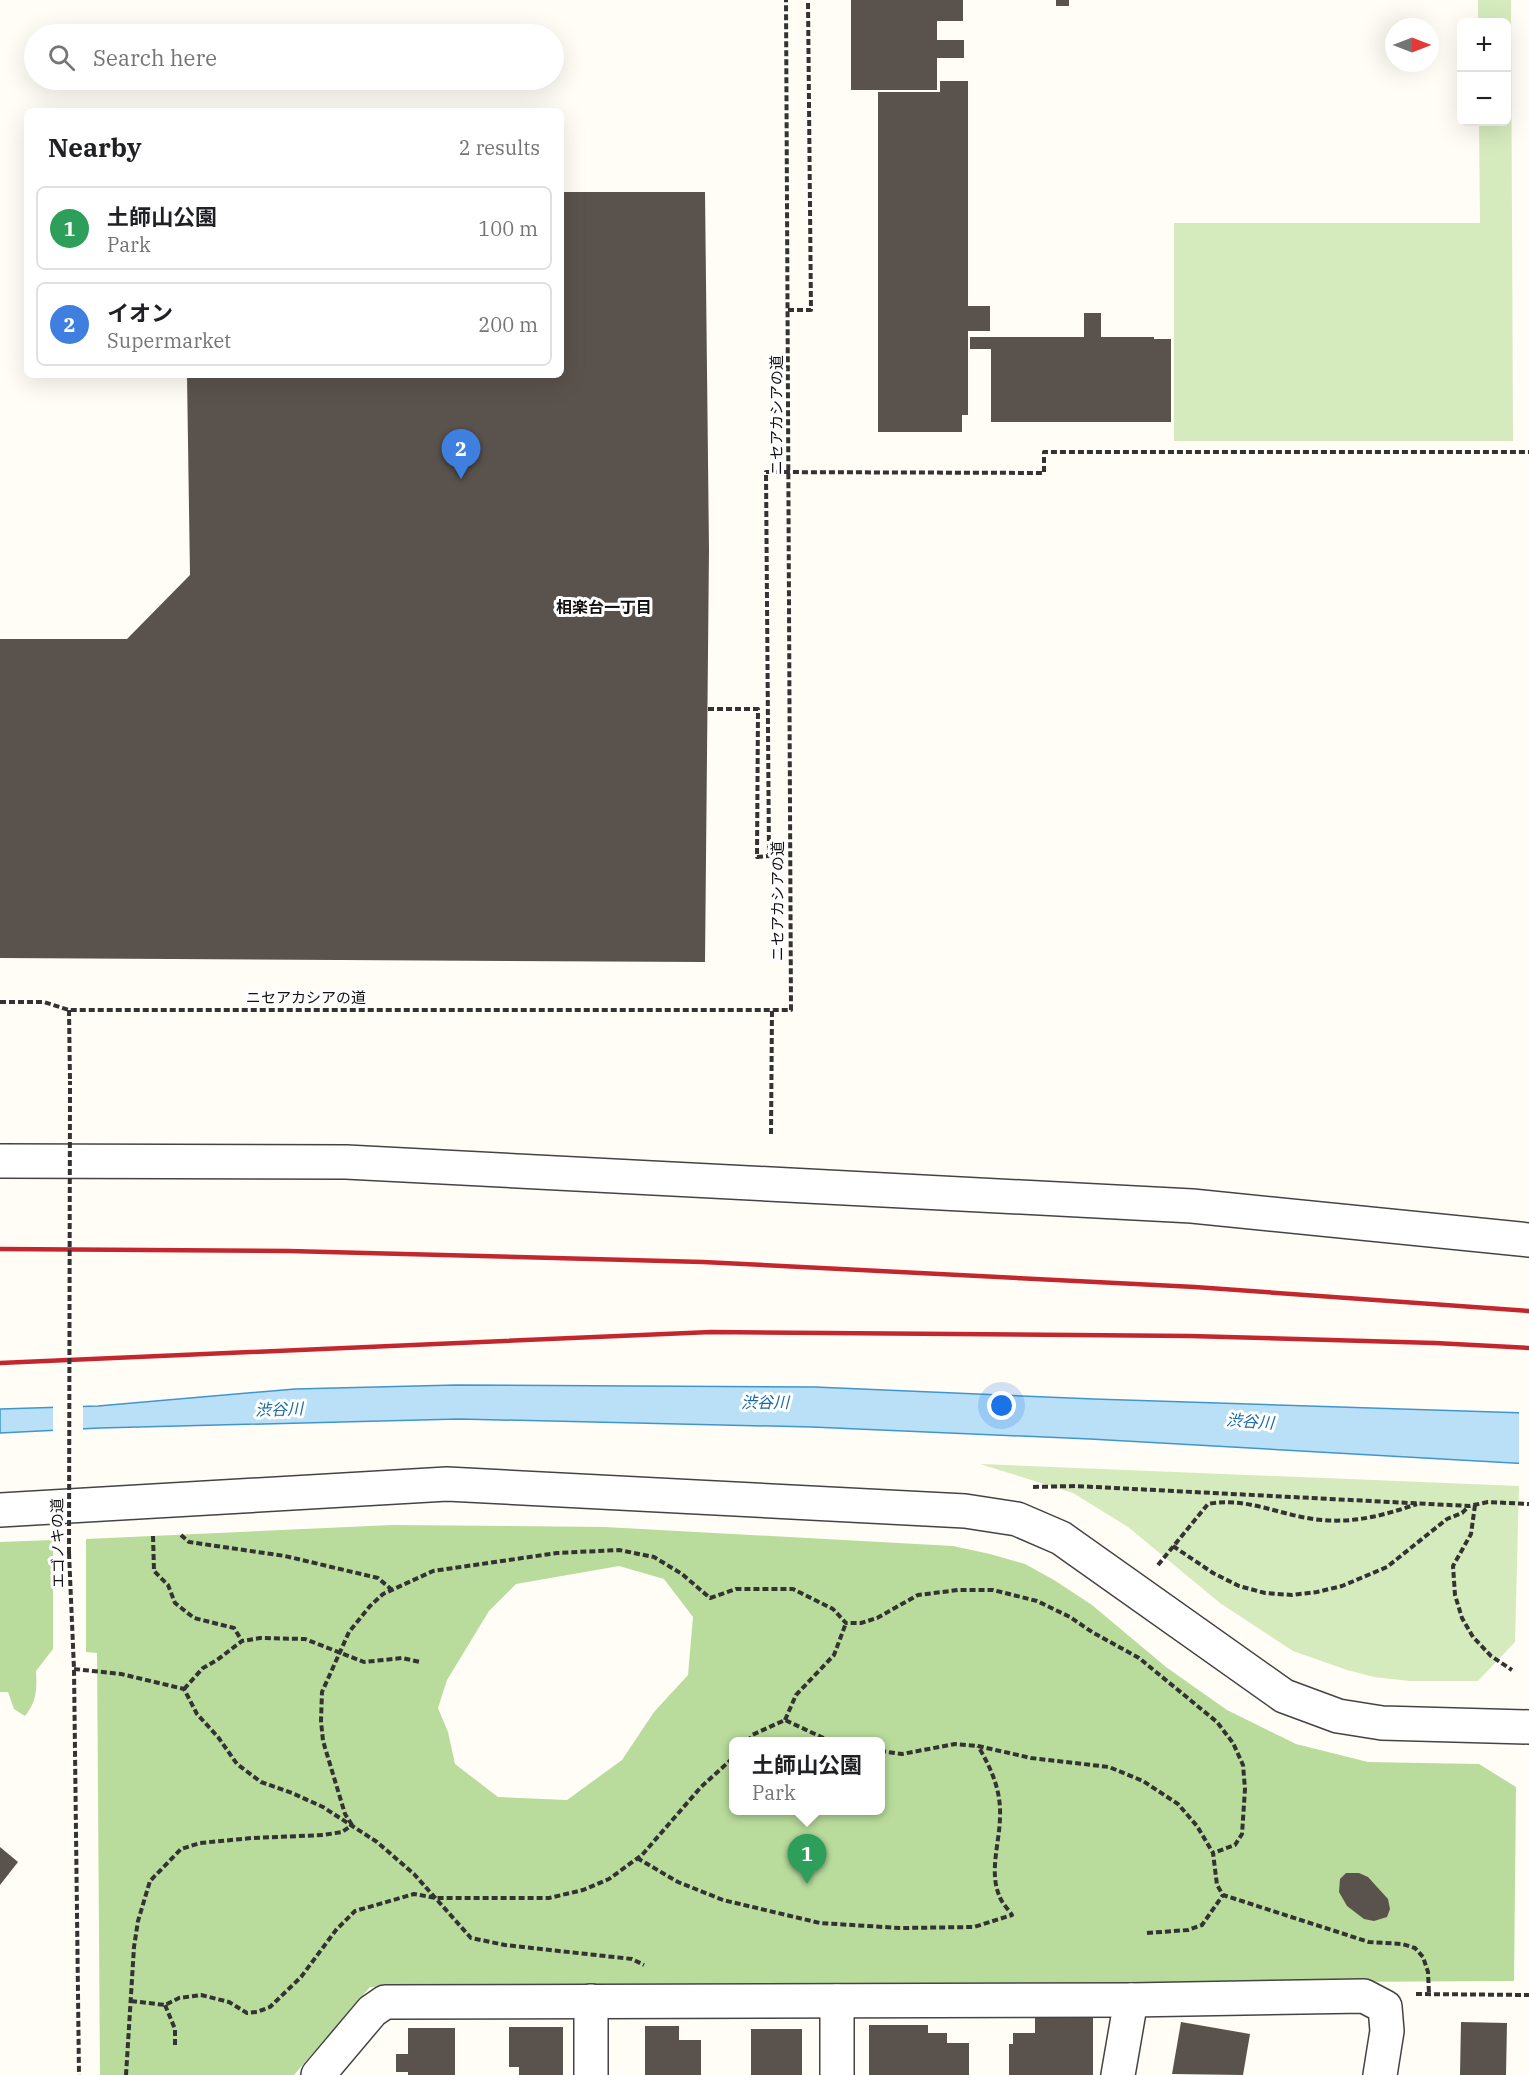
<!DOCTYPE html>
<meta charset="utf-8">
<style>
:root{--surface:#fff;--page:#f2f2f2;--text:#202124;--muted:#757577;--line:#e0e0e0;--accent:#c4262e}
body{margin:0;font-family:"IBM Plex Serif","Noto Sans JP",serif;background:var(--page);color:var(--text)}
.controls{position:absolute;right:18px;top:18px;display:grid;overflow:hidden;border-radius:9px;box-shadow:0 6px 24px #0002}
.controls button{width:54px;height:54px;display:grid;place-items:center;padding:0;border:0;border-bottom:2px solid var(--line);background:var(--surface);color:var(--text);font:30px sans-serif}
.compass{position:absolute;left:1385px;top:18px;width:54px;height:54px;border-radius:50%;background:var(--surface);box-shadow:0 6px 24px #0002;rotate:90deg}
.you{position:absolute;left:1002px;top:1406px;width:21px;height:21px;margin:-15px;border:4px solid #fff;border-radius:50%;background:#1a73e8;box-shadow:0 0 0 9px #1a73e833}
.badge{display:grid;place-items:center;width:39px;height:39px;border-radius:50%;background:var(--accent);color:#fff;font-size:20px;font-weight:700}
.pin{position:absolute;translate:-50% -50px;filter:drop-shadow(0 2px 3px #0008)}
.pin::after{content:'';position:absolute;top:32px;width:21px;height:18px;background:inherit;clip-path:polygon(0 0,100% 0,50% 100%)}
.popup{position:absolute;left:729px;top:1737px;width:156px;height:78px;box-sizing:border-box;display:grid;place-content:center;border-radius:9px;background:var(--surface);filter:drop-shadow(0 2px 4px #0005);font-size:20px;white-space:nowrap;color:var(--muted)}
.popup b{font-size:22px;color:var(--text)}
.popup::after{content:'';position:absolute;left:50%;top:100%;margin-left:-12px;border:12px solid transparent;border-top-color:var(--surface)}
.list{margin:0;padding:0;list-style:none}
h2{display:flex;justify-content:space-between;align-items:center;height:78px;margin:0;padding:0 24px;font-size:26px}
h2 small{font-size:20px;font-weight:400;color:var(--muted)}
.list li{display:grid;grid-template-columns:39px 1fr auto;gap:18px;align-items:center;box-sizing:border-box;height:84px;margin:0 12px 12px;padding:0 12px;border:2px solid var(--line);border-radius:9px}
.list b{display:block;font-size:22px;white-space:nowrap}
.list p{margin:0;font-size:20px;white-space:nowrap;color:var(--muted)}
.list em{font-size:20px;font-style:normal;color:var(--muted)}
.icon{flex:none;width:33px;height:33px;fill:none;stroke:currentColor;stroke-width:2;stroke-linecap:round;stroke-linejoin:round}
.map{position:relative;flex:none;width:1529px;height:2075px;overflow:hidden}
.search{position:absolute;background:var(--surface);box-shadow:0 6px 24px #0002;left:24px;top:24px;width:540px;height:66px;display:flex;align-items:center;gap:15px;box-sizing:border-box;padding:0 21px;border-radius:33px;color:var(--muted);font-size:22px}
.panel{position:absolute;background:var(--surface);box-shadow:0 6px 24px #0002;left:24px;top:108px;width:540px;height:270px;border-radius:9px}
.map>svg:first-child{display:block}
.green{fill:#d5ebbd}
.forest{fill:#b9dc9c;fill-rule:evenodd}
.water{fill:#b9e0f7;stroke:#3f96cf;stroke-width:1.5}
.pier{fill:#fffdf5}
.building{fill:#5a524d}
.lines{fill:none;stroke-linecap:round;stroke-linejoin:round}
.minor-casing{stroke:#444;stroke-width:36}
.path{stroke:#333;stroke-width:4;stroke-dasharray:6 3;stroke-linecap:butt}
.minor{stroke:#fff;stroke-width:33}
.rail{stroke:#c4262e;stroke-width:4.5}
.path-bridge{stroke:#333;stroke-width:4;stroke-dasharray:6 3;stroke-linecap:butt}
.labels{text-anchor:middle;stroke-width:6;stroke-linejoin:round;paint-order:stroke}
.street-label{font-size:15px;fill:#111;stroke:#fff}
.neighbourhood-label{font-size:16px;font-weight:bold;fill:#111;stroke:#fff}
.water-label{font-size:16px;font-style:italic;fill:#1768a6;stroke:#fff}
</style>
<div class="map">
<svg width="1529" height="2075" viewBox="0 0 1529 2075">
<rect width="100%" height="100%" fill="#fffdf5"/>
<!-- green -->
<g class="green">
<path d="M1478 0H1511L1513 441H1174V223H1480L1479 122H1506V22H1478Z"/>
<path d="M980 1464 1519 1486 1515 1642 1478 1681H1410L1374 1677 1347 1670 1293 1651 1220 1603 1128 1527 1073 1493Z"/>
</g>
<!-- forest -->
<g class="forest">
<path d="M392 1525 605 1527 953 1546 990 1554 1025 1564 1054 1580 1092 1605 1166 1667 1227 1710 1296 1744 1368 1762 1479 1764 1516 1787 1514 1981 370 1987 294 2075H100L97 1653 86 1652V1539ZM619 1566 664 1579 693 1617 688 1675 654 1712 622 1760 567 1800 498 1797 455 1764 448 1732 438 1708 447 1680 489 1611 516 1584ZM734 1742H880V1810H734Z"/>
<path d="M53 1540V1649L36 1671C37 1689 37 1701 25 1716L14 1709 8 1692H0V1542Z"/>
</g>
<!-- water -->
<path class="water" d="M456 1385 815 1387 1094 1399 1529 1413V1464L1090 1439 812 1427 459 1419 100 1428 0 1433V1409L98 1406 295 1389Z"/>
<!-- pier -->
<g class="pier">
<path d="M83 1404V1432L53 1433V1405Z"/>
<path d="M1519 1410H1529V1467L1519 1466Z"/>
</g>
<!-- building -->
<g class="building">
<path d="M851 0H963V21H937V40H964V58H937V90H851Z"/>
<rect x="1056" y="0" width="13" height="6"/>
<path d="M940 81H968V306H990V331H968V415H962V432H878V92H940Z"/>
<path d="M561 192H705L709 549 705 962 0 958V639H127L190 575 187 375H561Z"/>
<path d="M1084 313H1101V337H1154V339H1171V422H991V349H970V337H1084Z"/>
<path d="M0 1847 18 1862 0 1885Z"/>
<path d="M1346 1873H1359L1368 1877 1388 1899 1390 1909 1387 1917 1374 1921 1364 1919 1347 1906 1339 1892 1340 1879Z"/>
<path d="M1035 2017H1093V2075H1009V2044H1013V2033H1035Z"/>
<path d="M1181 2022 1250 2034 1243 2075 1172 2074Z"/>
<path d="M1461 2022 1507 2023 1506 2075H1460Z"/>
<path d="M869 2025H928V2033H947V2043H969V2075H869Z"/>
<path d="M645 2026H679V2040H701V2075H645Z"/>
<path d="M509 2027H563V2075H519V2067H509Z"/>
<path d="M408 2028H455V2075H408V2072H396V2054H408Z"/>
<rect x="751" y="2029" width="51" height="46"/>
</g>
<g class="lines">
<!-- minor casing -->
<g class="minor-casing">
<g id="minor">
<path d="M0 1161 346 1162 1192 1206 1529 1240"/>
<path d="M0 1510 447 1484 965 1511 1017 1519 1061 1538 1284 1696 1338 1716 1382 1723 1529 1727"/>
<path d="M591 2001V2075"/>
<path d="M318 2075 372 2011 385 2002 1131 2000 1364 1996 1385 2007 1387 2031 1380 2075"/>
<path d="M837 2075V2001"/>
<path d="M1118 2075 1131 2000"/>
</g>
</g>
<!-- path -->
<g class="path">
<path d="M788 310H811L808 0"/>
<path d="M708 709H758L757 857 769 856 766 472 1044 473V452H1529"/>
<path d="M0 1002H44L69 1010H791L786 0"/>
<path d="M69 1010 70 1081"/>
<path d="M771 1134 772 1010"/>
<path d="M1033 1487 1075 1486 1469 1506 1488 1502 1529 1504"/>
<path d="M1475 1505 1471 1534 1453 1566 1455 1595 1462 1618 1473 1637 1491 1656 1512 1670"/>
<path d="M181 1535 189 1542 285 1556 378 1578 392 1590"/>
<path d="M153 1536 154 1571 168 1585 175 1603 194 1618 234 1628 242 1641"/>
<path d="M1173 1546 1213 1573 1239 1586 1265 1593 1292 1595 1317 1592 1342 1586 1387 1567 1447 1519 1462 1513 1469 1506"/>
<path d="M69 1553 74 1669 79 2075"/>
<path d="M1158 1565 1208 1504C1247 1496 1283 1517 1322 1520 1356 1523 1385 1515 1417 1504"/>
<path d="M74 1669 121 1674 184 1689 197 1714 218 1737 237 1764 261 1782 292 1793 323 1807 377 1842 414 1874 471 1938 505 1945 632 1959 644 1965"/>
<path d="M184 1689 203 1668 217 1660 242 1641 260 1638 305 1639 364 1662 402 1658 420 1662"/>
<path d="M785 1720 796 1695 834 1655 846 1623"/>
<path d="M748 1742 752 1735 785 1720 832 1742"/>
<path d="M880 1751 902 1754 955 1744 978 1746 1031 1758 1109 1767 1143 1781 1178 1804 1197 1826 1213 1853 1217 1885 1223 1895 1369 1942 1402 1944 1415 1948 1423 1957 1428 1972 1429 1994"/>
<path d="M352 1825 345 1814 323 1741 321 1721 322 1692 349 1632 370 1606 383 1594 433 1571 557 1553 619 1550 654 1557 682 1574 710 1598 736 1589H793L833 1609 846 1623H861L877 1618 918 1595 958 1590H993L1037 1601 1070 1617 1092 1632 1139 1658 1217 1722 1233 1743 1243 1765 1245 1789 1242 1834 1235 1845 1213 1853"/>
<path d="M637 1858 678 1882 723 1900 820 1923 900 1928 974 1927 1012 1915C1008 1909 1001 1902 999 1895 989 1871 1000 1841 1000 1816 1001 1790 991 1768 978 1746"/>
<path d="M1147 1933 1188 1930 1202 1925 1223 1895"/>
<path d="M1416 1994 1529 1995"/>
<path d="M131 2001 165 2005 179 1998 201 1995 229 2002 247 2013 257 2012 270 2007 301 1977 336 1930 355 1911 414 1894 436 1898H549L583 1890 609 1879 642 1855 701 1787 734 1757"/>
<path d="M165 2005 175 2029V2047"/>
<path d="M126 2075 134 1947 138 1921 150 1881 181 1849 200 1843 252 1838 323 1835 342 1832 352 1825"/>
</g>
<!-- minor -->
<use href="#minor" class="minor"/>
<!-- rail -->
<g class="rail">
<path d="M0 1249 289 1251 703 1262 1195 1287 1529 1311"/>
<path d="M0 1363 711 1332 1190 1336 1435 1343 1529 1348"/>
</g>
<!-- path-bridge -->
<path class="path-bridge" d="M69 1553 70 1081"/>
</g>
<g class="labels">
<!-- street labels -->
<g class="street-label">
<text transform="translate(777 415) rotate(-90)" y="5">ニセアカシアの道</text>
<text transform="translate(778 901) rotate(-90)" y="5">ニセアカシアの道</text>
<text x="306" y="1003">ニセアカシアの道</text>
<text transform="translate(58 1543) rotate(-91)" y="5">エゴノキの道</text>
</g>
<!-- neighbourhood labels -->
<g class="neighbourhood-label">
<text x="604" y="613">相楽台一丁目</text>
</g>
<!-- water labels -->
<g class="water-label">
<text x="765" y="1408">渋谷川</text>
<text transform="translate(279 1409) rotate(-2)" y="6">渋谷川</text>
<text transform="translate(1250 1421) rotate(4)" y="6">渋谷川</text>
</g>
</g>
</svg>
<div class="controls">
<button>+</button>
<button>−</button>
</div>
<svg class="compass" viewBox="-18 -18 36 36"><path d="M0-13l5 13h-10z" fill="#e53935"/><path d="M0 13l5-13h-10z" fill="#757577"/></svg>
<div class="you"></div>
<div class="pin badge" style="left:807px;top:1884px;background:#2e9e5b">1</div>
<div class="popup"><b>土師山公園</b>Park</div>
<div class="pin badge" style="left:461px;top:479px;background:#3f7fe0">2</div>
<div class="search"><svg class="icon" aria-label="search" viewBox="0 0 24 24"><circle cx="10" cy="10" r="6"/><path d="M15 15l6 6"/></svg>Search here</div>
<section class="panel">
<h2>Nearby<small>2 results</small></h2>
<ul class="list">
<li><span class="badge" style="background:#2e9e5b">1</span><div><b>土師山公園</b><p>Park</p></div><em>100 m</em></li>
<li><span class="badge" style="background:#3f7fe0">2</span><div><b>イオン</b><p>Supermarket</p></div><em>200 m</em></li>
</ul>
</section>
</div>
